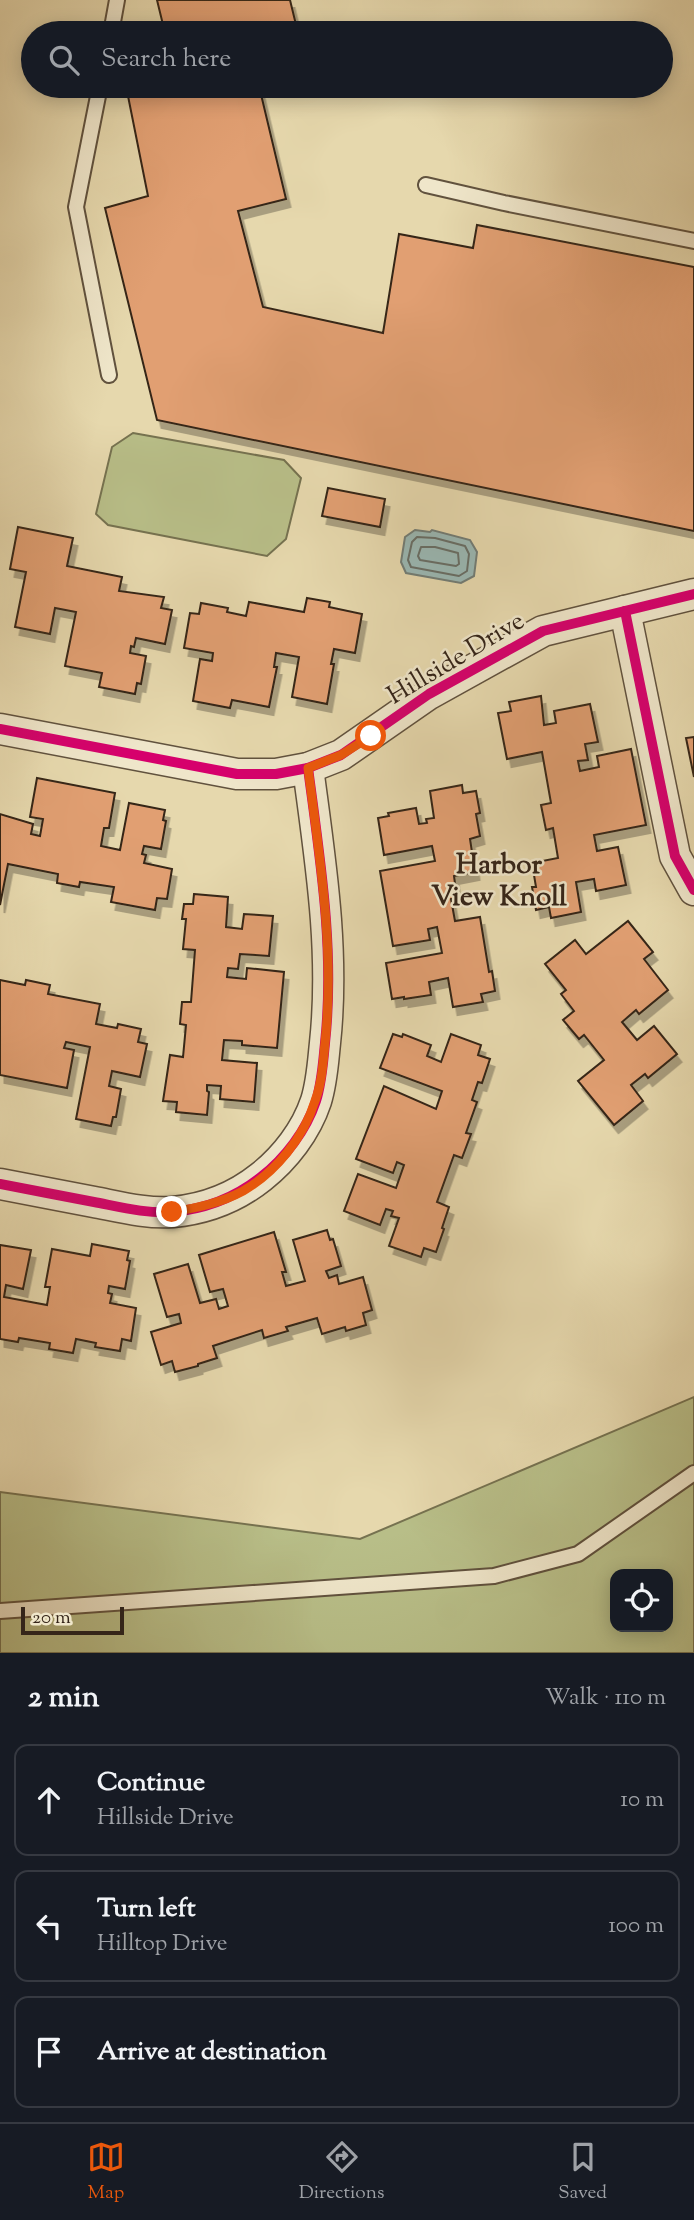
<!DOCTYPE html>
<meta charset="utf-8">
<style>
body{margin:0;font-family:"Sorts Mill Goudy",serif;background:#242831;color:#f1f3f6}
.controls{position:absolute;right:21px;bottom:21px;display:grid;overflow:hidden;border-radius:14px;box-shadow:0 4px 18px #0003}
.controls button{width:63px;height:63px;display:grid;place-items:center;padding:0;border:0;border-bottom:2px solid #363941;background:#171b24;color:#f1f3f6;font:35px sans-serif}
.scale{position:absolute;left:21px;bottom:18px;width:103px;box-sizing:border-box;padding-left:7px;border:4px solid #352519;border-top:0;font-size:19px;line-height:24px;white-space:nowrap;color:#352519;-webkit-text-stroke:5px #efe6ca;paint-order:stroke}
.stop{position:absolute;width:21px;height:21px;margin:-16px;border:5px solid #ea580c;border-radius:50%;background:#fff}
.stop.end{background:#ea580c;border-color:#fff;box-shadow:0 2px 7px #0008}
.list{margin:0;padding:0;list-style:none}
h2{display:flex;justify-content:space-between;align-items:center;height:91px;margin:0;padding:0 28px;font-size:30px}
h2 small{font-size:23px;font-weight:400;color:#9ea1a6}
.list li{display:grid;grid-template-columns:46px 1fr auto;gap:21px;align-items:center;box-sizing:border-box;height:112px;margin:0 14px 14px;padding:0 14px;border:2px solid #363941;border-radius:14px}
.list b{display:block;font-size:26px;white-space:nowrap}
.list p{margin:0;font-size:23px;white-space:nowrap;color:#9ea1a6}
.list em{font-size:23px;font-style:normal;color:#9ea1a6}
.icon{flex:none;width:38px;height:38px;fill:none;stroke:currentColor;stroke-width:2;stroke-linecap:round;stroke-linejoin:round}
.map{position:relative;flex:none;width:694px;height:1653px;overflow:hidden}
.search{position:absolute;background:#171b24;box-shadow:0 4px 18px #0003;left:21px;right:21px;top:21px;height:77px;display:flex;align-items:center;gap:18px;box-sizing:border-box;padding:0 24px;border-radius:38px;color:#9ea1a6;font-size:26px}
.sheet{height:469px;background:#171b24}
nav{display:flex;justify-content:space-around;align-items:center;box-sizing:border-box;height:98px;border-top:2px solid #363941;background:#171b24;font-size:19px;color:#9ea1a6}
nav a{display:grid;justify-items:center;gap:4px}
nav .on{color:#ea580c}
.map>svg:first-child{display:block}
.green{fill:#b8be88;stroke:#767250;stroke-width:2;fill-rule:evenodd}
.water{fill:#9ab8b4;stroke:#727d76;stroke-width:2}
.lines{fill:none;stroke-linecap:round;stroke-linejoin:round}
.shore{stroke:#686e66;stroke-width:2}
.building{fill:#e19f72;stroke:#352519;stroke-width:2;filter:url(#shadow)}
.lane-casing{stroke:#61523e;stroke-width:18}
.street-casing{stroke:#61523e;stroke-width:33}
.lane{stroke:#efe6ca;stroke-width:14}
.street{stroke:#efe6ca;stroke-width:30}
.cycleway-casing{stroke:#efe6ca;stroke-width:15}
.cycleway{stroke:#d6006c;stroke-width:10}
.route{stroke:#ea580c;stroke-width:9}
.labels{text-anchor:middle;stroke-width:5;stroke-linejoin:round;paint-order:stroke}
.street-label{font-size:26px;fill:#352519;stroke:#efe6ca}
.neighbourhood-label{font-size:28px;font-weight:bold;fill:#352519;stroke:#efe6ca}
</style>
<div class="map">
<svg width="694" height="1653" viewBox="0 0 694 1653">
<defs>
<filter id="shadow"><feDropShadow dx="4.5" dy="8" stdDeviation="0" flood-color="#0004"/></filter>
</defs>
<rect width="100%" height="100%" fill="#e6d8ad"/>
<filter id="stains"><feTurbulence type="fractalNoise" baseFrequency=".00286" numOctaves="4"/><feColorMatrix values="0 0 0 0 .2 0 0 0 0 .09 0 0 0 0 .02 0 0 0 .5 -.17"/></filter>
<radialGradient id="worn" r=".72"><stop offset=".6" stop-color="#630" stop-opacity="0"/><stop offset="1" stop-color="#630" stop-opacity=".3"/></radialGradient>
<g class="green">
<path d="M133,433L284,460L301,478L286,539L267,556L108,525L96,514L112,447Z"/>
<path d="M694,1397V1653H0V1492L360,1539ZM615,1574H668V1627H615Z"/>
</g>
<path class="water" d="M415,530L430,532L432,530L470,540L477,552L474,576L461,583L406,573L401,562L405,537Z"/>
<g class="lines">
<g class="shore">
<path d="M417,537L435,538L465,546L469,554L467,571L459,576L411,567L408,560L412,542Z"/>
<path d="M421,547H435L458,553L459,564L456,566L420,560L418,556Z"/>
</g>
</g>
<g class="building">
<path d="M157,0H290L298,33H165Z"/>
<path d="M126,86H259L286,199L238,211L263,307L383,333L399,234L473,248L477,225L694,267V531L157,420L105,208L148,196Z"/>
<path d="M328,488L385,499L380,527L322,516Z"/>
<path d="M18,527L73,538L67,566L122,577L119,591L164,597L161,608L172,610L165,644L136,638L134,647L131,646L130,653L146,656L141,684L137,683L135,694L99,687L102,673L65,666L76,612L55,608L50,634L15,627L26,572L10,569Z"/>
<path d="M307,598L330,602L329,607L362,614L355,653L334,649L331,664H334L327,704L292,697L299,657L276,653L274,667H277L269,707L232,700L230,708L193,701L200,659L212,661L213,653L184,648L190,613L199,614L201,603L228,608L227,612L246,616L249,602L304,612Z"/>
<path d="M541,696L544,725L556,723L554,711L590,704L598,742L585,744L588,760L578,761L580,771L599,767L597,756L631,749L646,825L594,835L597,851L618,847L626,885L596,891L594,879L576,882L581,912L551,918L549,907L536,910L532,887H536L532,863L558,858L553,828L546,830L541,805L551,803L542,752L507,759L498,713L511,711L509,702Z"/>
<path d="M694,737V777L686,738Z"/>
<path d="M37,778L115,793L109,828H104L101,846L120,850L129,803L165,810L163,820L166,821L161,849L144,846L142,854L146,855L144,863L172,869L167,899L157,898L155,910L111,902L114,887L80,882L79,887L57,883L58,874L8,864L0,905V814L33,824L31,834L40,836L43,819L30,817Z"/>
<path d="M462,785L463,793L476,791L480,813L476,814L480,836L470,839L475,872L454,876L457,898L451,899L455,921L480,917L489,972L492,971L495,991L481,994L483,1002L453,1007L448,978L429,982L431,995L404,999V997L392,999L386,963L442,953L437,927L428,929L430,940L393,946L380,871L435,861L432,846L384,855L378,818L389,816L388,813L416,808L419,824L427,823L426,819L434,818L430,791Z"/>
<path d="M194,894L228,897L226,927L242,929L244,914L273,916L269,956L240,954L238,969L228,968L227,977L246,979L247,968L284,972L277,1048L242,1045V1041L224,1040L222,1060L257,1063L254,1102L220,1099L221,1086L207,1085V1091L209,1092L207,1115L176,1112L177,1102L163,1101L170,1055L183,1057L186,1025L180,1024L182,1002H191L195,950L183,949L186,919H182L184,904H193Z"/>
<path d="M628,921L653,952L644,959L668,990L639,1014L636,1010L622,1022L637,1040L654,1026L677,1054L648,1078L645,1074L631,1085L643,1101L614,1125L578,1081L604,1060L584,1035L579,1039L563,1020L574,1011L561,994L566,990L545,964L575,940L586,954Z"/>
<path d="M0,980L25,985L26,980L50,985L48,994L100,1004L96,1024L117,1028L118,1024L141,1029L138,1042L147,1044L140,1077L112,1071L109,1086L121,1089L116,1117H113L111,1126L76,1119L90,1047L66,1042L64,1048L74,1050L67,1088L0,1075Z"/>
<path d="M393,1034L402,1037L403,1034L431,1045L427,1056L441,1062L451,1034L481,1045L478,1055L490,1059L482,1083L478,1082L472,1100L477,1102L466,1133L471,1134L462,1158L454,1155L437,1202L449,1207L442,1228L444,1229L436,1252L424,1248L421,1257L389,1246L399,1218L391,1216L393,1211L386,1209L380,1225L344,1211L358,1174L396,1188L404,1165L397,1162L393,1173L356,1159L384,1086L436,1109L442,1091L380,1068Z"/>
<path d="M327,1230L330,1240L333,1239L341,1266L326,1271L329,1278L337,1275L339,1284L363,1277L372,1310L363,1313L366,1325L346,1331L345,1327L322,1334L317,1318L286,1327L288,1331L264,1338L262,1330L213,1346L217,1358L198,1364V1366L175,1372L172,1361L161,1365L151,1332L181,1323L179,1314L167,1317L154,1274L188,1264L200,1303L216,1299L219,1309L228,1306L223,1289L210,1292L199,1255L274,1232L286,1272H282L286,1286L305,1281L293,1240Z"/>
<path d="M92,1244L129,1251L127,1260L130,1261L125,1289L109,1286L108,1293L112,1294L110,1303L136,1308L131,1341L122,1339L120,1351L95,1347L96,1343L76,1339L73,1353L49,1349L50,1343L19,1338L18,1342L0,1339V1245L31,1250L23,1289L6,1285L4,1297L47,1305L50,1287H45L52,1249L90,1256Z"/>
</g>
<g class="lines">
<defs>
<g id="lane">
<path d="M111,33L117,0"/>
<path d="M100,86L76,207L109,375"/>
<path d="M426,185L504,203L694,241"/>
<path d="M0,1611L494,1576L578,1554L694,1473"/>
</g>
<g id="street">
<path d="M625,611L675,856L694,890"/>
<path d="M0,729L237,774H276L308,768L341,755L429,694L543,631L694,594"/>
<path d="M0,1184C31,1190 63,1196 94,1202C120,1207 147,1214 173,1212C205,1209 236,1197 261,1177C285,1158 306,1131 316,1101C322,1082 323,1062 325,1043C335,950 320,859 308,768"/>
</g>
</defs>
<use href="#lane" class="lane-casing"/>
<use href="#street" class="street-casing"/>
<use href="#lane" class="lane"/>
<use href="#street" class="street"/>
<defs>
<g id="cycleway">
<path d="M625,611L675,856L694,890"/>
<path d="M0,729L237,774H276L308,768L341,755L429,694L543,631L694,594"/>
<path d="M0,1184C31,1190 63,1196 94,1202C120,1207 147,1214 173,1212C205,1209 236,1197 261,1177C285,1158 306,1131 316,1101C322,1082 323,1062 325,1043C335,950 320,859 308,768"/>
</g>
</defs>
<use href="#cycleway" class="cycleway-casing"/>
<use href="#cycleway" class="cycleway"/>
</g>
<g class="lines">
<path class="route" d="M172,1212C196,1208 221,1203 243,1191C276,1172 304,1137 315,1101C322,1083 323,1063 325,1043C335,951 320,860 308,768L341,755L371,736"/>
</g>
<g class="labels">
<g class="street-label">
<text transform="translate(455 657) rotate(-31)" y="9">Hillside Drive</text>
</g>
<g class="neighbourhood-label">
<text x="499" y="873">Harbor<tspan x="499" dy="32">View Knoll</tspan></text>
</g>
</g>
<rect width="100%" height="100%" filter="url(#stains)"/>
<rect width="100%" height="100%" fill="url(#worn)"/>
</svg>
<div class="controls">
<button><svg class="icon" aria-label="locate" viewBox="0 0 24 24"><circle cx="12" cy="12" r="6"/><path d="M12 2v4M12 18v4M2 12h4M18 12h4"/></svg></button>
</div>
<div class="scale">20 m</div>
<div class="stop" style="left:371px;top:736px"></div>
<div class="stop end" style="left:172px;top:1212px"></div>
<div class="search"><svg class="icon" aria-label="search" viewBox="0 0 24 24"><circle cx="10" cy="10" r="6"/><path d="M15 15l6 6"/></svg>Search here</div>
</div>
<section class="sheet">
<h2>2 min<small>Walk · 110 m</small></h2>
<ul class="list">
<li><svg class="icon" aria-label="ahead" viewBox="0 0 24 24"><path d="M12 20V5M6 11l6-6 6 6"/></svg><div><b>Continue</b><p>Hillside Drive</p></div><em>10 m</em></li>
<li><svg class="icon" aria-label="left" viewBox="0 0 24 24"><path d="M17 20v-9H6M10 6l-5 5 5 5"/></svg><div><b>Turn left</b><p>Hilltop Drive</p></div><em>100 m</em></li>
<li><svg class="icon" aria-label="arrive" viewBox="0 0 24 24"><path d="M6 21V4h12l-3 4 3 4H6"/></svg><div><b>Arrive at destination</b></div></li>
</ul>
</section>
<nav>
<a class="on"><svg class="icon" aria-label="map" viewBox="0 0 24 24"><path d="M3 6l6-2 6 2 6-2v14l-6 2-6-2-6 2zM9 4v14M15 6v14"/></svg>Map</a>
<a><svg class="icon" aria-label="directions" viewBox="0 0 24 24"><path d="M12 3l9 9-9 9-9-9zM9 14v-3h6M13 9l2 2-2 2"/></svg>Directions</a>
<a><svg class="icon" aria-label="saved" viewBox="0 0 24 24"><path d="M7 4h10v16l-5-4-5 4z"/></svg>Saved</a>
</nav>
